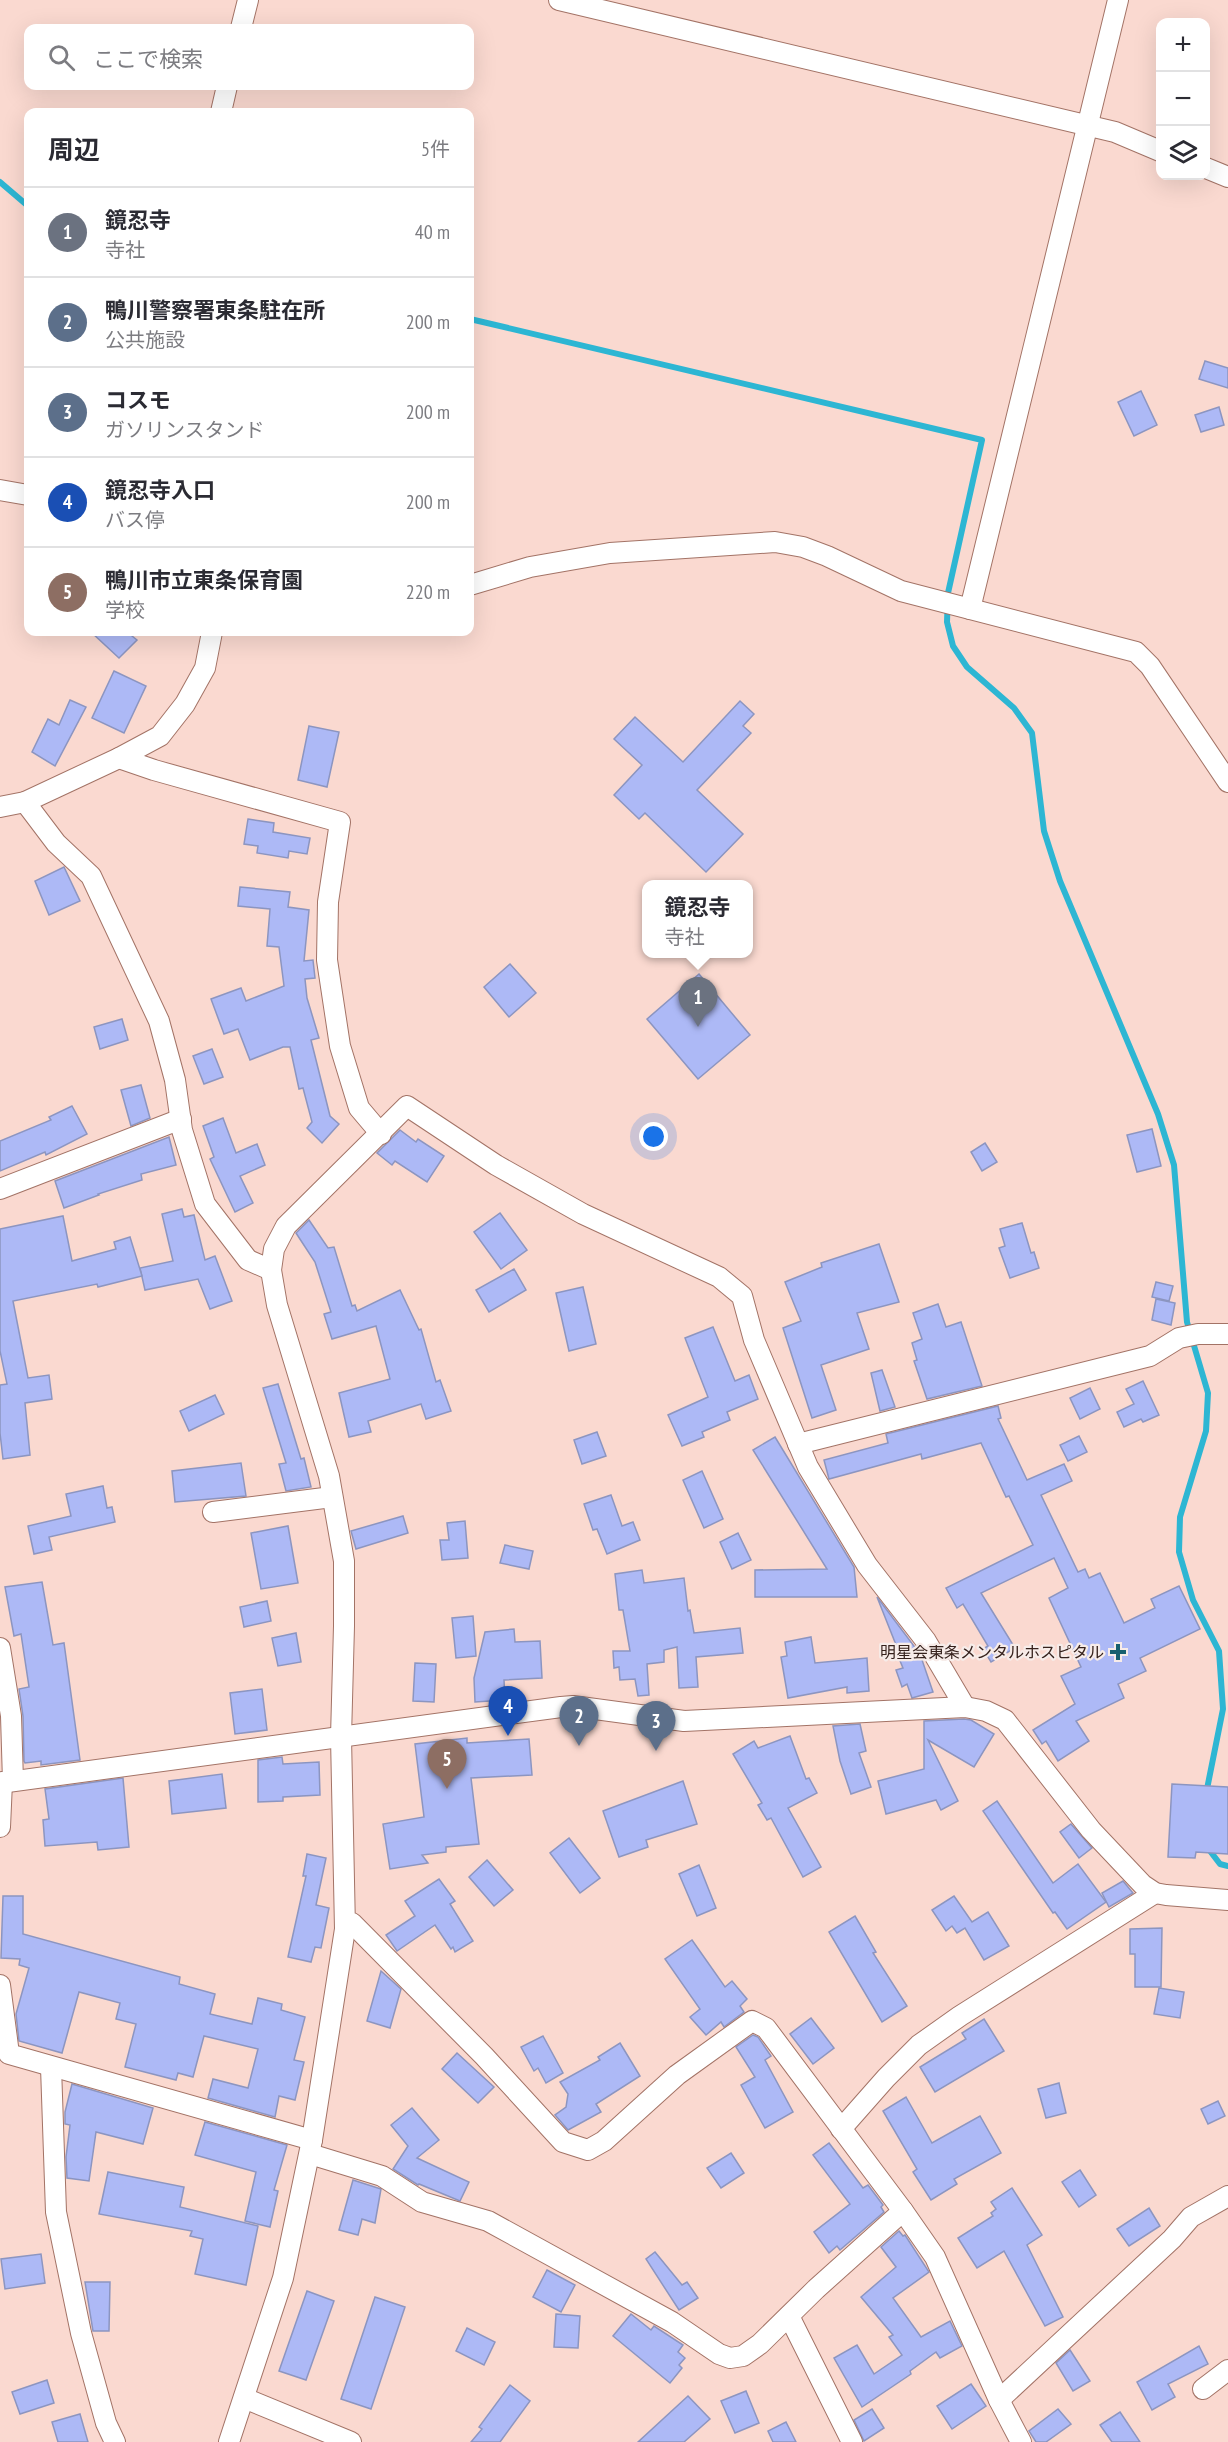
<!DOCTYPE html>
<html lang="ja">
<meta charset="utf-8">
<style>
body{margin:0;font-family:"PT Sans Narrow","Noto Sans JP",sans-serif;background:#f2f2f3;color:#2b2b33}
.controls{position:absolute;right:18px;top:18px;display:grid;overflow:hidden;border-radius:12px;box-shadow:0 6px 24px #0002}
.controls button{width:54px;height:54px;display:grid;place-items:center;padding:0;border:0;border-bottom:2px solid #e1e1e2;background:#fff;color:#2b2b33;font:30px sans-serif}
.you{position:absolute;left:654px;top:1137px;width:21px;height:21px;margin:-15px;border:4px solid #fff;border-radius:50%;background:#1a73e8;box-shadow:0 0 0 9px #1a73e833}
.badge{display:grid;place-items:center;width:39px;height:39px;border-radius:50%;background:#17606f;color:#fff;font-size:20px;font-weight:700}
.pin{position:absolute;translate:-50% -50px;filter:drop-shadow(0 2px 3px #0008)}
.pin::after{content:'';position:absolute;top:32px;width:21px;height:18px;background:inherit;clip-path:polygon(0 0,100% 0,50% 100%)}
.popup{position:absolute;left:642px;top:880px;width:111px;height:78px;box-sizing:border-box;display:grid;place-content:center;border-radius:12px;background:#fff;filter:drop-shadow(0 2px 4px #0005);font-size:20px;white-space:nowrap;color:#7c7c81}
.popup b{font-size:22px;color:#2b2b33}
.popup::after{content:'';position:absolute;left:50%;top:100%;margin-left:-12px;border:12px solid transparent;border-top-color:#fff}
.list{margin:0;padding:0;list-style:none}
h2{display:flex;justify-content:space-between;align-items:center;height:78px;margin:0;padding:0 24px;font-size:26px}
h2 small{font-size:20px;font-weight:400;color:#7c7c81}
.list li{display:grid;grid-template-columns:39px 1fr auto;gap:18px;align-items:center;box-sizing:border-box;height:90px;padding:0 24px;border-top:2px solid #e1e1e2}
.list b{display:block;font-size:22px;white-space:nowrap}
.list p{margin:0;font-size:20px;white-space:nowrap;color:#7c7c81}
.list em{font-size:20px;font-style:normal;color:#7c7c81}
.icon{flex:none;width:33px;height:33px;fill:none;stroke:currentColor;stroke-width:2;stroke-linecap:round;stroke-linejoin:round}
.map{position:relative;flex:none;width:1228px;height:2442px;overflow:hidden}
.search{position:absolute;background:#fff;box-shadow:0 6px 24px #0002;left:24px;top:24px;width:450px;height:66px;display:flex;align-items:center;gap:15px;box-sizing:border-box;padding:0 21px;border-radius:12px;color:#7c7c81;font-size:22px}
.panel{position:absolute;background:#fff;box-shadow:0 6px 24px #0002;left:24px;top:108px;width:450px;height:528px;border-radius:12px}
.map>svg:first-child{display:block}
.lines{fill:none;stroke-linecap:round;stroke-linejoin:round}
.stream{stroke:#2db6d3;stroke-width:6}
.building{fill:#adb9f6;stroke:#8c95c0;stroke-width:1.5}
.street-casing{stroke:#a37366;stroke-width:22}
.street{stroke:#fff;stroke-width:20}
.poi-dot{fill:#17606f;stroke:#f7ece9;stroke-width:2}
.labels{text-anchor:middle;stroke-width:4.5;stroke-linejoin:round;paint-order:stroke}
.poi-label{font-size:16px;fill:#35211c;stroke:#f7ece9;text-anchor:end}
</style>
<div class="map">
<svg width="1228" height="2442" viewBox="0 0 1228 2442">
<rect width="100%" height="100%" fill="#fad9d0"/>
<g class="lines">
<g class="stream">
<path d="M0,182L28,206"/>
<path d="M470,319L982,440L948,593L947,622L953,646L967,667L1014,708L1032,733L1044,831L1060,881L1158,1114L1174,1165L1187,1322L1208,1393L1206,1431L1180,1517L1179,1552L1193,1600L1219,1651L1223,1709L1206,1794"/>
<path d="M1207,1847L1220,1864L1228,1866"/>
</g>
</g>
<g class="building">
<path d="M1205,361L1228,368V388L1199,379Z"/>
<path d="M1141,391L1157,425L1134,436L1118,402Z"/>
<path d="M1219,407L1224,425L1201,432L1195,415Z"/>
<path d="M91,632H127L137,640L119,658Z"/>
<path d="M114,671L146,686L124,733L92,718Z"/>
<path d="M70,700L86,707L55,766L32,752L48,719L59,725Z"/>
<path d="M740,701L754,714L743,726L751,733L697,790L743,834L706,872L645,813L639,819L614,795L642,765L614,739L635,717L683,762Z"/>
<path d="M309,726L339,732L327,787L298,780Z"/>
<path d="M248,819L274,823L273,832L310,838L307,854L289,851L288,858L257,853L258,846L244,844Z"/>
<path d="M64,867L80,901L49,915L35,881Z"/>
<path d="M240,887L290,892L288,907L309,910L304,961L313,960L315,978L305,979L307,998L319,1038L311,1040L330,1116L339,1124L322,1143L307,1128L312,1122L303,1088L299,1089L290,1047H283L250,1060L238,1029L224,1034L211,999L241,988L246,1001L284,986L279,947L267,946L270,909L238,906Z"/>
<path d="M510,964L536,993L509,1017L484,987Z"/>
<path d="M699,974L750,1035L698,1079L647,1019Z"/>
<path d="M122,1019L128,1040L100,1049L94,1027Z"/>
<path d="M212,1049L223,1077L204,1084L193,1056Z"/>
<path d="M141,1085L150,1118L131,1126L121,1090Z"/>
<path d="M72,1106L87,1134L46,1155L45,1152L0,1171V1141L51,1120L49,1117Z"/>
<path d="M223,1118L236,1153L257,1144L265,1165L240,1176L253,1203L235,1212L210,1159L214,1157L203,1126Z"/>
<path d="M1152,1129L1161,1166L1137,1172L1127,1135Z"/>
<path d="M400,1130L416,1142L418,1139L444,1156L427,1182L395,1161L392,1165L377,1153Z"/>
<path d="M169,1137L176,1165L141,1174L142,1180L98,1194L99,1195L64,1208L55,1181Z"/>
<path d="M985,1143L997,1162L982,1171L971,1152Z"/>
<path d="M182,1209L184,1217L194,1215L205,1260L215,1256L232,1301L210,1309L198,1279L145,1290L140,1268L173,1261L162,1214Z"/>
<path d="M500,1213L527,1250L501,1269L474,1232Z"/>
<path d="M63,1216L72,1261L116,1249L114,1242L130,1237L142,1276L98,1287L97,1284L13,1301L28,1378L49,1375L52,1399L25,1403L30,1455L3,1459L0,1433V1385L7,1384L0,1351V1229Z"/>
<path d="M309,1220L328,1248L334,1247L352,1306L355,1305L357,1311L400,1290L419,1330L421,1329L436,1382L440,1380L451,1411L426,1419L421,1404L368,1421L371,1432L349,1437L339,1393L390,1379L376,1326L332,1339L324,1314L331,1312L315,1262L296,1233Z"/>
<path d="M1022,1223L1031,1253L1034,1252L1039,1268L1010,1278L999,1248L1005,1246L1000,1229Z"/>
<path d="M879,1244L899,1302L857,1313L869,1349L821,1365L836,1410L812,1418L783,1328L801,1321L785,1282L822,1267L821,1263Z"/>
<path d="M514,1269L526,1290L489,1312L476,1290Z"/>
<path d="M1156,1282L1173,1286L1169,1301L1152,1297Z"/>
<path d="M583,1287L596,1344L569,1351L556,1293Z"/>
<path d="M1156,1299L1175,1303L1171,1325L1152,1320Z"/>
<path d="M938,1304L946,1327L961,1322L982,1386L927,1399L914,1361L917,1360L912,1343L922,1339L913,1313Z"/>
<path d="M713,1327L735,1381L749,1375L758,1399L727,1412L730,1420L702,1432L704,1437L682,1446L668,1415L708,1397L685,1338Z"/>
<path d="M882,1370L895,1407L880,1411L871,1373Z"/>
<path d="M1143,1381L1159,1415L1143,1422L1141,1419L1124,1427L1117,1412L1134,1404L1126,1389Z"/>
<path d="M278,1384L301,1459L304,1458L311,1487L286,1491L279,1464L286,1463L263,1388Z"/>
<path d="M1090,1388L1100,1409L1080,1419L1070,1398Z"/>
<path d="M215,1395L224,1414L189,1431L180,1411Z"/>
<path d="M998,1406L1001,1418L998,1419L1027,1480L1064,1464L1072,1481L1041,1495L1078,1572L1085,1569L1089,1578L1100,1573L1124,1623L1155,1608L1151,1599L1179,1586L1200,1629L1140,1658L1146,1671L1118,1684L1124,1698L1076,1721L1089,1741L1058,1761L1046,1741L1042,1744L1033,1730L1075,1704L1061,1676L1081,1667L1049,1598L1068,1588L1054,1558L981,1593L1015,1648L991,1662L983,1649L988,1646L963,1604L957,1608L946,1588L1033,1545L1009,1496L1006,1497L981,1443L922,1459L921,1454L829,1479L824,1460L888,1443L886,1434Z"/>
<path d="M597,1432L606,1456L582,1464L574,1440Z"/>
<path d="M1079,1436L1087,1452L1068,1461L1060,1445Z"/>
<path d="M775,1437L854,1567L857,1597H755V1570L827,1569L753,1450Z"/>
<path d="M241,1463L246,1496L175,1502L172,1471Z"/>
<path d="M702,1471L723,1519L704,1528L683,1480Z"/>
<path d="M103,1486L107,1508L112,1507L115,1522L49,1537L52,1550L34,1554L28,1526L71,1516L66,1494Z"/>
<path d="M611,1495L622,1526L633,1522L640,1540L607,1554L597,1529L593,1530L584,1504Z"/>
<path d="M403,1516L408,1533L356,1549L351,1531Z"/>
<path d="M465,1521L468,1558L442,1560L440,1540H449L447,1523Z"/>
<path d="M288,1526L298,1583L261,1589L251,1533Z"/>
<path d="M738,1533L751,1560L732,1569L720,1542Z"/>
<path d="M505,1545L533,1551L529,1569L500,1563Z"/>
<path d="M642,1570L644,1583L684,1578L688,1611L690,1610L694,1633L740,1628L743,1653L696,1657L698,1687L679,1688L677,1647L664,1650V1662L647,1664L649,1695L638,1696L635,1679L620,1680L619,1667L614,1668L613,1651H630L623,1610H619L615,1574Z"/>
<path d="M42,1582L53,1645L64,1643L80,1760L41,1765V1761L25,1763L24,1761L23,1716L19,1689L29,1687L21,1634L14,1636L5,1587Z"/>
<path d="M877,1597L920,1654L933,1692L912,1698L907,1684L902,1687L896,1670L903,1668L898,1656L900,1655Z"/>
<path d="M267,1601L271,1621L244,1627L240,1607Z"/>
<path d="M473,1616L476,1656L456,1658L452,1618Z"/>
<path d="M514,1629L515,1642L540,1641L542,1678L504,1680L505,1700L475,1702L474,1678L485,1632Z"/>
<path d="M296,1633L301,1662L278,1666L272,1638Z"/>
<path d="M811,1637L815,1663L867,1658L869,1691L847,1693V1687L788,1698L781,1657L787,1656L785,1642Z"/>
<path d="M415,1663L436,1664L434,1702L413,1701Z"/>
<path d="M262,1689L267,1730L235,1734L230,1693Z"/>
<path d="M964,1719L971,1720L994,1734L974,1767L928,1740L958,1801L941,1810L936,1800L886,1814L878,1781L924,1769V1721Z"/>
<path d="M860,1724L866,1751L859,1753L871,1787L851,1794L840,1761L833,1726Z"/>
<path d="M790,1736L806,1779L809,1778L817,1793L788,1808L821,1867L803,1877L771,1818L767,1820L758,1805L762,1803L733,1754L754,1741L758,1748Z"/>
<path d="M467,1738V1743L529,1739L532,1775L471,1778L479,1844L446,1847V1852L422,1855L428,1863L390,1869L383,1824L424,1817L415,1744Z"/>
<path d="M282,1757L283,1764L319,1762L320,1795L283,1797V1801L258,1802V1760Z"/>
<path d="M222,1774L226,1808L172,1814L169,1781Z"/>
<path d="M123,1778L129,1847L98,1850L97,1842L45,1846L43,1820L49,1819L45,1789Z"/>
<path d="M683,1781L697,1824L646,1840L648,1847L619,1857L603,1811Z"/>
<path d="M1172,1784L1228,1787V1854L1196,1852L1195,1858L1168,1857Z"/>
<path d="M997,1801L1053,1883L1078,1864L1106,1902L1067,1929L1055,1912L1053,1913L983,1811Z"/>
<path d="M1071,1824L1092,1848L1079,1858L1060,1832Z"/>
<path d="M569,1838L600,1878L580,1893L550,1853Z"/>
<path d="M307,1854L326,1858L316,1905L329,1908L321,1948L315,1947L311,1962L288,1957L306,1876H303Z"/>
<path d="M487,1860L513,1890L494,1906L469,1877Z"/>
<path d="M699,1865L716,1908L697,1916L679,1874Z"/>
<path d="M439,1879L455,1901L450,1904L473,1941L455,1952L453,1947L451,1949L435,1925L397,1951L386,1935L415,1916L405,1901Z"/>
<path d="M1123,1881L1133,1893L1109,1907L1102,1893Z"/>
<path d="M3,1896H23V1934L180,1977L179,1984L215,1994L210,2014L252,2024L258,1998L282,2004L281,2010L305,2017L294,2060L304,2062L295,2100L279,2096L275,2117L208,2098L213,2079L248,2088L258,2049L204,2036L193,2077L178,2073L176,2080L125,2067L136,2024L116,2019L120,2003L79,1992L62,2053L19,2041L16,2014L29,1968L19,1965L20,1959L1,1958Z"/>
<path d="M954,1896L972,1922L988,1912L1009,1946L984,1960L965,1928L957,1933L952,1926L946,1931L932,1910Z"/>
<path d="M855,1916L876,1952L873,1953L907,2006L882,2022L829,1932Z"/>
<path d="M1162,1928L1161,1987H1135V1954H1130V1929Z"/>
<path d="M692,1940L725,1987L732,1981L747,1999L740,2006L744,2012L724,2027L721,2022L706,2035L690,2017L700,2009L665,1959Z"/>
<path d="M381,1971L401,1989L390,2028L367,2021Z"/>
<path d="M1159,1988L1184,1992L1180,2018L1154,2014Z"/>
<path d="M811,2018L834,2048L813,2064L790,2034Z"/>
<path d="M984,2019L1004,2051L935,2092L920,2067L966,2039L962,2033Z"/>
<path d="M753,2035L758,2037L771,2056L765,2060L793,2112L765,2128L741,2085L755,2077L736,2047Z"/>
<path d="M543,2036L563,2073L546,2083L538,2068L534,2071L521,2047Z"/>
<path d="M620,2043L640,2076L596,2104L601,2112L568,2130L555,2115L566,2107L568,2094L560,2082L600,2060L598,2057Z"/>
<path d="M457,2053L494,2087L478,2103L442,2069Z"/>
<path d="M1059,2083L1066,2113L1046,2118L1038,2089Z"/>
<path d="M72,2084L153,2108L143,2144L96,2132L89,2181L67,2178L66,2157L70,2125L65,2124V2112Z"/>
<path d="M906,2097L932,2143L980,2116L1001,2153L954,2179L957,2184L931,2200L913,2172L917,2169L883,2111Z"/>
<path d="M1218,2101L1225,2116L1208,2124L1201,2109Z"/>
<path d="M412,2108L439,2140L417,2158L469,2182L460,2201L419,2184L418,2185L393,2169L408,2146L391,2125Z"/>
<path d="M205,2122L287,2145L274,2190L278,2191L270,2227L245,2221L256,2172L195,2155Z"/>
<path d="M829,2143L863,2188L868,2185L883,2205L881,2207L884,2212L840,2250L837,2246L829,2253L814,2232L850,2204L813,2155Z"/>
<path d="M731,2153L744,2173L721,2188L707,2168Z"/>
<path d="M1080,2170L1096,2195L1079,2207L1062,2182Z"/>
<path d="M108,2172L184,2187L180,2207L258,2226L246,2285L195,2274L203,2239L190,2236L192,2231L99,2214Z"/>
<path d="M353,2180L381,2189L375,2223L362,2219L358,2235L339,2230Z"/>
<path d="M1012,2188L1042,2235L1027,2245L1063,2317L1045,2326L1004,2251L977,2268L958,2238L993,2216L991,2213L996,2209L991,2202Z"/>
<path d="M1149,2208L1160,2226L1129,2246L1117,2229Z"/>
<path d="M899,2231L903,2236L905,2235L929,2272L893,2298L921,2337L950,2321L962,2346L940,2358L936,2352L910,2371L911,2374L862,2407L834,2358L857,2345L874,2374L902,2355L889,2337L893,2335L861,2297L896,2267L881,2247Z"/>
<path d="M655,2252L682,2285L687,2282L698,2298L679,2310L646,2259Z"/>
<path d="M41,2254L45,2283L5,2289L1,2259Z"/>
<path d="M547,2270L575,2285L561,2312L533,2297Z"/>
<path d="M85,2282H110L109,2331H93Z"/>
<path d="M307,2291L334,2301L306,2380L279,2371Z"/>
<path d="M375,2297L405,2307L371,2409L341,2399Z"/>
<path d="M556,2314L580,2316L578,2348L554,2347Z"/>
<path d="M631,2314L651,2330L654,2326L683,2345L678,2352L685,2358L679,2365L682,2368L670,2383L613,2336Z"/>
<path d="M467,2328L495,2342L484,2365L456,2351Z"/>
<path d="M1199,2346L1208,2364L1168,2384L1175,2397L1152,2410L1137,2382Z"/>
<path d="M1070,2350L1090,2381L1073,2391L1056,2363Z"/>
<path d="M47,2380L54,2403L20,2414L12,2392Z"/>
<path d="M971,2384L986,2406L952,2429L937,2406Z"/>
<path d="M510,2385L530,2401L500,2442H471L482,2429L479,2427Z"/>
<path d="M746,2391L759,2423L735,2433L721,2401Z"/>
<path d="M688,2396L710,2419L684,2442H638Z"/>
<path d="M872,2409L884,2428L864,2441L854,2420Z"/>
<path d="M1058,2409L1071,2424L1046,2442H1036L1029,2431Z"/>
<path d="M1120,2412L1140,2442H1112L1100,2425Z"/>
<path d="M80,2414L88,2442H58L52,2422Z"/>
<path d="M786,2422L796,2442H773L768,2431Z"/>
</g>
<g class="lines">
<defs>
<g id="street">
<path d="M559,0L1115,132L1160,151"/>
<path d="M241,28L248,0"/>
<path d="M221,112L227,86"/>
<path d="M1206,168L1228,177"/>
<path d="M0,490L28,495"/>
<path d="M470,585L530,567L610,553L775,542L803,547L827,556L901,591L1136,652L1150,666L1228,782"/>
<path d="M970,609L1118,0"/>
<path d="M119,758L154,770L340,822L328,902L327,960L340,1046L359,1108L381,1134"/>
<path d="M25,802L56,843L91,876L159,1021L175,1080L182,1130L205,1204L248,1260L271,1270"/>
<path d="M0,807L25,802L119,758L160,736L185,704L205,668L212,632"/>
<path d="M0,1189L181,1119"/>
<path d="M798,1444L1150,1356L1179,1338L1198,1334H1228"/>
<path d="M213,1512L332,1497"/>
<path d="M0,1648L11,1716L13,1781"/>
<path d="M0,1783L561,1707L573,1706L684,1721L965,1707L986,1711L1005,1720L1091,1830L1143,1885L1155,1893L1166,1895L1228,1900"/>
<path d="M0,1827L2,1782"/>
<path d="M345,1929L352,1923L484,2056L563,2142L588,2150L604,2141L677,2075L752,2021L766,2028L903,2211L935,2257L999,2400L1021,2442"/>
<path d="M0,1985L9,2054L312,2140"/>
<path d="M51,2067L56,2212L81,2333L106,2423L115,2442"/>
<path d="M841,2129L886,2078L919,2045L960,2016L1155,1893"/>
<path d="M310,2154L382,2176L422,2202L488,2221L672,2322L719,2354L730,2358L743,2356L760,2344L816,2289L903,2211"/>
<path d="M789,2316L852,2442"/>
<path d="M1203,2389L1228,2370"/>
<path d="M244,2398L351,2442"/>
<path d="M999,2400L1172,2239L1191,2217L1228,2196"/>
<path d="M229,2442L283,2278L312,2140L345,1929L341,1737L344,1626V1561L329,1476L277,1305L271,1270L274,1249L286,1226L407,1106L496,1165L583,1214L719,1277L742,1296L754,1340L808,1467L867,1565L926,1641L965,1707"/>
</g>
</defs>
<use href="#street" class="street-casing"/>
<use href="#street" class="street"/>
</g>
<path class="poi-dot" d="M1115 1643h6v6h6v6h-6v6h-6v-6h-6v-6h6z"/>
<g class="labels">
<g class="poi-label">
<text x="1104" y="1658">明星会東条メンタルホスピタル</text>
</g>
</g>
</svg>
<div class="controls">
<button>+</button>
<button>−</button>
<button><svg class="icon" aria-label="layers" viewBox="0 0 24 24"><path d="M12 4l9 5-9 5-9-5zM3 14l9 5 9-5"/></svg></button>
</div>
<div class="you"></div>
<div class="pin badge" style="left:698px;top:1027px;background:#6b7280">1</div>
<div class="popup"><b>鏡忍寺</b>寺社</div>
<div class="pin badge" style="left:579px;top:1746px;background:#5c6f8a">2</div>
<div class="pin badge" style="left:656px;top:1751px;background:#5c6f8a">3</div>
<div class="pin badge" style="left:508px;top:1736px;background:#1a4fb4">4</div>
<div class="pin badge" style="left:447px;top:1789px;background:#8d6e63">5</div>
<div class="search"><svg class="icon" aria-label="search" viewBox="0 0 24 24"><circle cx="10" cy="10" r="6"/><path d="M15 15l6 6"/></svg>ここで検索</div>
<section class="panel">
<h2>周辺<small>5件</small></h2>
<ul class="list">
<li><span class="badge" style="background:#6b7280">1</span><div><b>鏡忍寺</b><p>寺社</p></div><em>40 m</em></li>
<li><span class="badge" style="background:#5c6f8a">2</span><div><b>鴨川警察署東条駐在所</b><p>公共施設</p></div><em>200 m</em></li>
<li><span class="badge" style="background:#5c6f8a">3</span><div><b>コスモ</b><p>ガソリンスタンド</p></div><em>200 m</em></li>
<li><span class="badge" style="background:#1a4fb4">4</span><div><b>鏡忍寺入口</b><p>バス停</p></div><em>200 m</em></li>
<li><span class="badge" style="background:#8d6e63">5</span><div><b>鴨川市立東条保育園</b><p>学校</p></div><em>220 m</em></li>
</ul>
</section>
</div>
